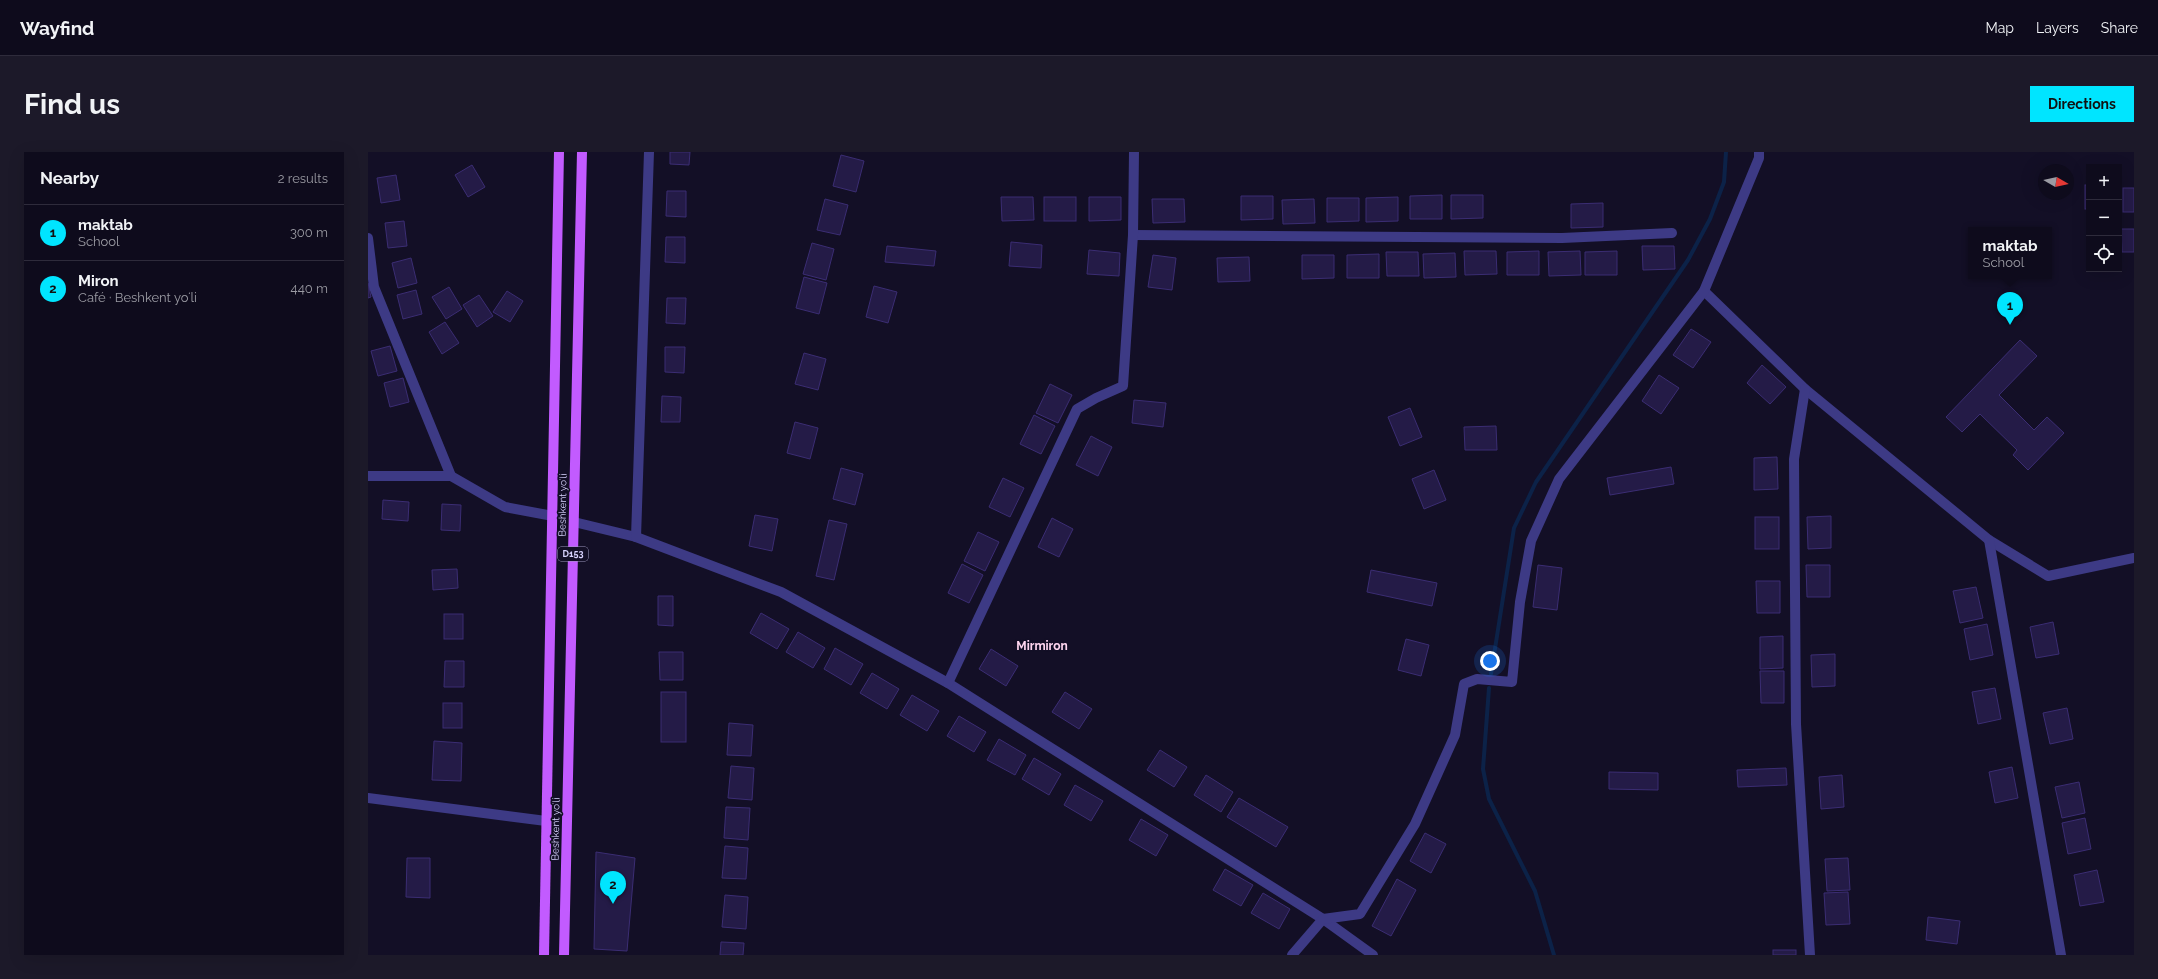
<!DOCTYPE html>
<meta charset="utf-8">
<style>
body{margin:0;font-family:Raleway,sans-serif;background:#1c1929;color:#f1f3f6}
.controls{position:absolute;right:12px;top:12px;display:grid;overflow:hidden;border-radius:0px;box-shadow:0 4px 16px #0002}
.controls button{width:36px;height:36px;display:grid;place-items:center;padding:0;border:0;border-bottom:1px solid #2e2b3b;background:#0e0b1c;color:#f1f3f6;font:20px sans-serif}
.compass{position:absolute;left:1670px;top:12px;width:36px;height:36px;border-radius:50%;background:#0e0b1c;box-shadow:0 4px 16px #0002;rotate:99deg}
.you{position:absolute;left:1122px;top:509px;width:14px;height:14px;margin:-10px;border:3px solid #fff;border-radius:50%;background:#1a73e8;box-shadow:0 0 0 6px #1a73e833}
.badge{display:grid;place-items:center;width:26px;height:26px;border-radius:50%;background:#00e5ff;color:#111;font-size:13px;font-weight:700}
.pin{position:absolute;translate:-50% -33px;filter:drop-shadow(0 1px 2px #0008)}
.pin::after{content:'';position:absolute;top:21px;width:14px;height:12px;background:inherit;clip-path:polygon(0 0,100% 0,50% 100%)}
.popup{position:absolute;left:1600px;top:75px;width:84px;height:52px;box-sizing:border-box;display:grid;place-content:center;border-radius:0px;background:#0e0b1c;filter:drop-shadow(0 1px 3px #0005);font-size:13px;white-space:nowrap;color:#9b9ba3}
.popup b{font-size:15px;color:#f1f3f6}
.popup::after{content:'';position:absolute;left:50%;top:100%;margin-left:-8px;border:8px solid transparent;border-top-color:#0e0b1c}
.list{margin:0;padding:0;list-style:none}
h2{display:flex;justify-content:space-between;align-items:center;height:52px;margin:0;padding:0 16px;font-size:17px}
h2 small{font-size:13px;font-weight:400;color:#9b9ba3}
.list li{display:grid;grid-template-columns:26px 1fr auto;gap:12px;align-items:center;box-sizing:border-box;height:56px;padding:0 16px;border-top:1px solid #2e2b3b}
.list b{display:block;font-size:15px;white-space:nowrap}
.list p{margin:0;font-size:13px;white-space:nowrap;color:#9b9ba3}
.list em{font-size:13px;font-style:normal;color:#9b9ba3}
.icon{flex:none;width:22px;height:22px;fill:none;stroke:currentColor;stroke-width:2;stroke-linecap:round;stroke-linejoin:round}
.map{position:relative;flex:none;width:1766px;height:803px;overflow:hidden;border-radius:0px}
header{display:flex;align-items:center;gap:24px;box-sizing:border-box;height:56px;padding:0 20px;background:#0e0b1c;border-bottom:1px solid #2e2b3b}
header strong{font-size:19px}
nav{display:flex;gap:22px;margin-inline-start:auto;font-size:14px}
.intro{display:flex;align-items:center;justify-content:space-between;box-sizing:border-box;height:96px;padding:0 24px}
h1{margin:0;font-size:28px}
.button{padding:10px 18px;border-radius:0px;background:#00e5ff;color:#111;font-size:14px;font-weight:700}
main{display:flex;gap:24px;padding:0 24px}
aside{flex:1;background:#0e0b1c;border-radius:0px;box-shadow:0 4px 16px #0002}
.map>svg:first-child{display:block}
.lines{fill:none;stroke-linecap:round;stroke-linejoin:round}
.stream{stroke:#0c2248;stroke-width:4}
.building{fill:#241b47;stroke:#3b2d73}
.minor{stroke:#3d3a85;stroke-width:10}
.primary{stroke:#c25bff;stroke-width:10}
.labels{text-anchor:middle;stroke-width:3.5;stroke-linejoin:round;paint-order:stroke}
.shield{fill:#130f26;stroke:#9e99be;stroke-width:1}
.shield-label{font-size:9px;font-weight:bold;fill:#d9d4ff}
.street-label{font-size:10px;fill:#d9d4ff;stroke:#130f26}
.quarter-label{font-size:12px;font-weight:bold;fill:#ffd6f0;stroke:#130f26}
</style>
<header>
<strong>Wayfind</strong>
<nav><a>Map</a><a>Layers</a><a>Share</a></nav>
</header>
<div class="intro"><h1>Find us</h1><a class="button">Directions</a></div>
<main>
<aside>
<h2>Nearby<small>2 results</small></h2>
<ul class="list">
<li><span class="badge">1</span><div><b>maktab</b><p>School</p></div><em>300 m</em></li>
<li><span class="badge">2</span><div><b>Miron</b><p>Café · Beshkent yoʻli</p></div><em>440 m</em></li>
</ul>
</aside>
<div class="map">
<svg width="1766" height="803" viewBox="0 0 1766 803">
<rect width="100%" height="100%" fill="#130f26"/>
<g class="lines">
<g class="stream">
<path d="M1123,522L1146,376L1168,330L1320,108L1342,67L1356,30L1358,0"/>
<path d="M1121,536L1115,617L1121,647L1167,739L1186,803"/>
</g>
</g>
<g class="building">
<path d="M302,0H322L321,13L302,12Z"/>
<path d="M473,3L496,9L488,40L465,34Z"/>
<path d="M104,13L117,35L100,45L87,23Z"/>
<path d="M28,23L32,48L13,51L9,26Z"/>
<rect x="1717" y="33" width="4" height="24"/>
<rect x="1755" y="36" width="11" height="24"/>
<path d="M299,39H318V65L298,64Z"/>
<path d="M1074,43V67H1042V44Z"/>
<path d="M1083,43H1115V66L1083,67Z"/>
<path d="M873,44H905V67L873,68Z"/>
<path d="M633,45H665L666,68L634,69Z"/>
<rect x="676" y="45" width="32" height="24"/>
<path d="M721,45H753V68L721,69Z"/>
<path d="M1030,45V69L998,70V46Z"/>
<path d="M959,46H991V69L959,70Z"/>
<path d="M457,47L480,53L472,83L449,78Z"/>
<path d="M784,47H816L817,70L785,71Z"/>
<path d="M946,47L947,71L915,72L914,48Z"/>
<path d="M1235,51V75L1203,76V52Z"/>
<path d="M36,69L39,94L20,96L17,71Z"/>
<path d="M1753,77H1766V100H1754Z"/>
<path d="M298,85H317V111L297,110Z"/>
<path d="M643,90L674,93L673,116L641,114Z"/>
<path d="M444,91L466,97L458,128L435,122Z"/>
<path d="M519,94L568,99L566,114L517,110Z"/>
<path d="M1274,94H1306L1307,117L1275,118Z"/>
<path d="M721,98L752,101L751,124L719,122Z"/>
<path d="M1096,99H1128L1129,122L1097,123Z"/>
<path d="M1171,99V123H1139V100Z"/>
<path d="M1212,99L1213,123L1181,124L1180,100Z"/>
<path d="M1249,99V123H1217V100Z"/>
<path d="M1018,100H1050L1051,124H1019Z"/>
<path d="M1087,101L1088,125L1056,126L1055,102Z"/>
<path d="M1011,102V126H979V103Z"/>
<path d="M785,103L808,106L804,138L780,135Z"/>
<path d="M934,103H966V126L934,127Z"/>
<path d="M881,105L882,129L850,130L849,106Z"/>
<path d="M43,106L49,131L30,136L24,111Z"/>
<path d="M436,125L459,131L451,162L428,156Z"/>
<path d="M0,131L3,145L0,146Z"/>
<path d="M506,134L529,140L520,171L498,165Z"/>
<path d="M81,135L94,157L78,167L64,145Z"/>
<path d="M48,138L54,162L35,167L29,143Z"/>
<path d="M139,139L155,149L142,170L125,160Z"/>
<path d="M111,143L125,164L109,175L95,153Z"/>
<path d="M299,146H318L317,172L298,171Z"/>
<path d="M77,170L91,191L74,202L61,180Z"/>
<path d="M1323,177L1343,190L1325,216L1305,203Z"/>
<path d="M1652,188L1669,204L1631,243L1666,278L1679,265L1696,281L1660,318L1645,303L1649,298L1612,262L1594,280L1578,265Z"/>
<path d="M22,194L29,219L10,224L3,199Z"/>
<path d="M297,195H317L316,221L297,220Z"/>
<path d="M436,201L458,207L450,238L427,232Z"/>
<path d="M1394,213L1418,235L1402,252L1379,231Z"/>
<path d="M1291,223L1311,236L1293,262L1274,249Z"/>
<path d="M35,226L41,250L22,255L16,231Z"/>
<path d="M682,232L704,243L690,271L668,261Z"/>
<path d="M294,244L313,245L312,270H293Z"/>
<path d="M766,248L798,251L795,275L764,271Z"/>
<path d="M1042,256L1054,285L1032,294L1020,265Z"/>
<path d="M666,263L687,274L673,302L652,292Z"/>
<path d="M427,270L450,276L442,307L419,301Z"/>
<path d="M1128,274L1129,298H1097L1096,275Z"/>
<path d="M723,284L744,295L730,324L708,313Z"/>
<path d="M1409,305L1410,337L1386,338V306Z"/>
<path d="M1303,315L1306,332L1242,343L1239,326Z"/>
<path d="M473,316L495,322L487,353L465,347Z"/>
<path d="M1066,318L1078,348L1056,357L1044,327Z"/>
<path d="M635,326L656,336L642,365L621,355Z"/>
<path d="M15,348L41,350L40,369L14,367Z"/>
<path d="M74,352L93,353L92,379L73,378Z"/>
<path d="M387,363L410,367L404,399L381,394Z"/>
<path d="M1463,364V396L1440,397L1439,365Z"/>
<rect x="1387" y="365" width="24" height="32"/>
<path d="M684,366L705,377L691,405L670,395Z"/>
<path d="M461,368L479,372L466,428L448,424Z"/>
<path d="M610,380L631,390L617,419L596,409Z"/>
<path d="M594,412L615,423L601,451L580,441Z"/>
<path d="M1170,413L1194,416L1189,458L1165,455Z"/>
<path d="M1438,413H1462V445H1439Z"/>
<path d="M89,417L90,436L65,438L64,418Z"/>
<path d="M1003,418L1069,431L1064,454L999,440Z"/>
<path d="M1388,429H1412V461H1389Z"/>
<path d="M1608,435L1615,466L1592,471L1585,439Z"/>
<path d="M290,444H305V474L290,473Z"/>
<path d="M393,461L421,477L409,497L382,481Z"/>
<rect x="76" y="462" width="19" height="25"/>
<path d="M1685,470L1691,502L1668,506L1662,475Z"/>
<path d="M1619,472L1625,503L1602,508L1596,477Z"/>
<path d="M430,480L457,496L445,516L418,500Z"/>
<path d="M1415,484V516L1392,517V485Z"/>
<path d="M1038,487L1061,493L1053,524L1030,518Z"/>
<path d="M467,496L495,512L483,533L456,517Z"/>
<path d="M623,497L650,514L638,534L611,517Z"/>
<path d="M291,500H315V528H292Z"/>
<path d="M1467,502V534L1444,535L1443,503Z"/>
<path d="M77,509H96V535H76Z"/>
<path d="M1392,519H1416V551H1393Z"/>
<path d="M504,521L531,537L519,557L492,541Z"/>
<path d="M1627,536L1633,567L1610,572L1604,540Z"/>
<rect x="293" y="540" width="25" height="50"/>
<path d="M697,540L724,557L711,577L684,560Z"/>
<path d="M544,543L571,559L559,579L532,563Z"/>
<rect x="75" y="551" width="19" height="25"/>
<path d="M1699,556L1705,587L1682,592L1675,561Z"/>
<path d="M591,564L618,580L606,600L579,584Z"/>
<path d="M361,571L385,573L383,604L359,603Z"/>
<path d="M631,587L658,603L647,623L619,608Z"/>
<path d="M66,589L94,591L93,629L64,628Z"/>
<path d="M792,598L819,615L806,635L779,618Z"/>
<path d="M666,606L693,622L681,643L654,627Z"/>
<path d="M363,614L386,616L384,648L360,646Z"/>
<path d="M1644,615L1650,646L1627,651L1621,620Z"/>
<path d="M1418,616L1419,633L1370,635L1369,618Z"/>
<path d="M1241,620L1290,621V638L1241,637Z"/>
<path d="M838,623L865,640L853,660L826,643Z"/>
<path d="M1474,623L1476,655L1453,657L1451,625Z"/>
<path d="M1711,630L1717,661L1694,666L1687,635Z"/>
<path d="M707,633L735,649L723,669L696,653Z"/>
<path d="M871,646L920,675L908,695L859,665Z"/>
<path d="M358,655L382,656L380,688L356,686Z"/>
<path d="M1717,666L1723,697L1700,702L1694,671Z"/>
<path d="M773,667L800,683L788,704L761,688Z"/>
<path d="M1057,681L1078,692L1063,721L1042,709Z"/>
<path d="M357,694L380,696L378,727L354,726Z"/>
<path d="M228,700L267,706L259,799L226,797Z"/>
<path d="M39,706H62V746L38,745Z"/>
<path d="M1480,706L1482,738L1459,739L1457,707Z"/>
<path d="M857,717L885,733L873,754L845,738Z"/>
<path d="M1729,718L1736,750L1712,754L1706,723Z"/>
<path d="M1029,727L1048,738L1023,784L1004,774Z"/>
<path d="M1480,740L1482,772L1458,773L1456,741Z"/>
<path d="M895,741L922,757L911,777L883,761Z"/>
<path d="M357,743L380,745L378,777L354,775Z"/>
<path d="M1560,765L1592,769L1589,792L1558,788Z"/>
<path d="M353,790L376,791L375,803H352Z"/>
<rect x="1405" y="798" width="23" height="5"/>
</g>
<g class="lines">
<g class="minor">
<path d="M765,83L1194,86L1304,81"/>
<path d="M0,86L6,135L83,324"/>
<path d="M1336,139L1437,237L1621,388L1680,424L1766,406"/>
<path d="M1437,237L1426,307L1428,572L1442,803"/>
<path d="M0,324H83L137,355L185,364"/>
<path d="M206,370L268,385L413,440L580,531L955,767L1005,803"/>
<path d="M268,385L281,0"/>
<path d="M1621,388L1693,803"/>
<path d="M580,531L709,257L728,246L755,234L765,83L766,0"/>
<path d="M0,646L178,669"/>
<path d="M924,803L955,767L992,762L1047,672L1087,583L1096,532L1109,527L1144,530L1152,450L1163,389L1191,327L1336,139L1391,6V0"/>
</g>
<g class="primary">
<path d="M176,803L191,0"/>
<path d="M196,803L214,0"/>
</g>
</g>
<g class="labels">
<rect class="shield" x="190" y="395" width="30" height="14" rx="3"/>
<g class="shield-label">
<text x="205" y="405">D153</text>
</g>
<g class="street-label">
<text transform="translate(194 353) rotate(-89)" y="4">Beshkent yoʻli</text>
<text transform="translate(187 677) rotate(-89)" y="4">Beshkent yoʻli</text>
</g>
<g class="quarter-label">
<text x="674" y="498">Mirmiron</text>
</g>
</g>
</svg>
<div class="controls">
<button>+</button>
<button>−</button>
<button><svg class="icon" aria-label="locate" viewBox="0 0 24 24"><circle cx="12" cy="12" r="6"/><path d="M12 2v4M12 18v4M2 12h4M18 12h4"/></svg></button>
</div>
<svg class="compass" viewBox="-18 -18 36 36"><path d="M0-13l5 13h-10z" fill="#e53935"/><path d="M0 13l5-13h-10z" fill="#9b9ba3"/></svg>
<div class="you"></div>
<div class="pin badge" style="left:1642px;top:173px">1</div>
<div class="popup"><b>maktab</b>School</div>
<div class="pin badge" style="left:245px;top:752px">2</div>
</div>
</main>
